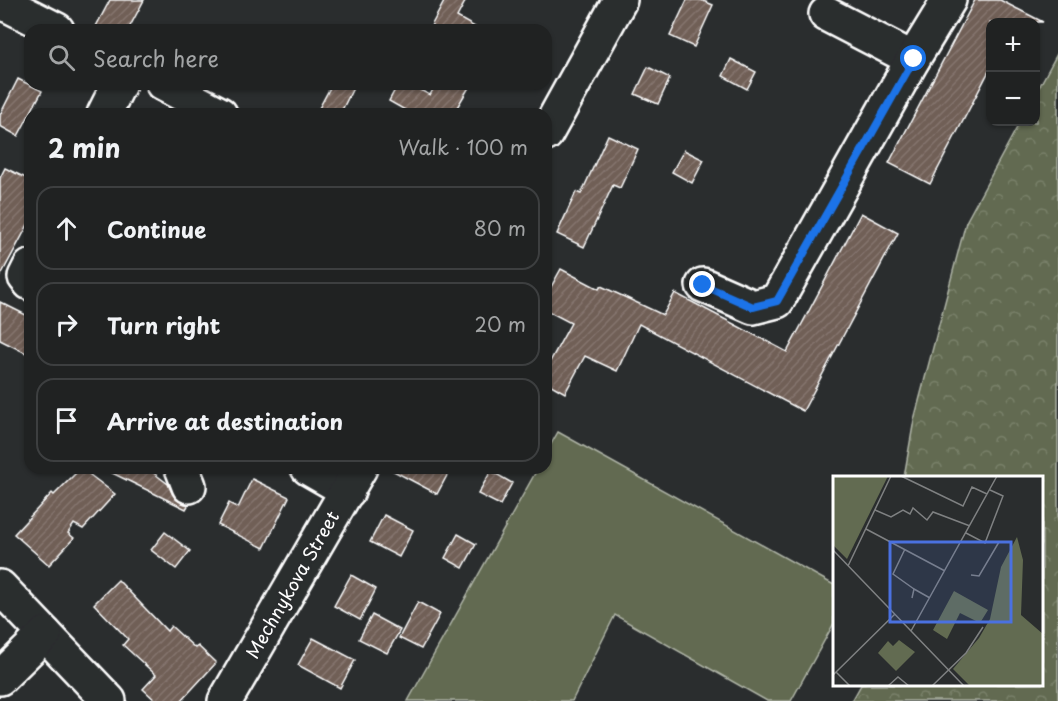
<!DOCTYPE html>
<meta charset="utf-8">
<style>
body{margin:0;font-family:"Playpen Sans",sans-serif;background:#2d2f2f;color:#f1f3f6}
.controls{position:absolute;right:18px;top:18px;display:grid;overflow:hidden;border-radius:12px;box-shadow:0 2px 4px #0004}
.controls button{width:54px;height:54px;display:grid;place-items:center;padding:0;border:0;border-bottom:2px solid #3d3f40;background:#202222;color:#f1f3f6;font:30px sans-serif}
.stop{position:absolute;width:18px;height:18px;margin:-14px;border:4px solid #1a73e8;border-radius:50%;background:#fff}
.stop.end{background:#1a73e8;border-color:#fff;box-shadow:0 2px 6px #0008}
.list{margin:0;padding:0;list-style:none}
h2{display:flex;justify-content:space-between;align-items:center;height:78px;margin:0;padding:0 24px;font-size:26px}
h2 small{font-size:20px;font-weight:400;color:#a2a4a5}
.list li{display:grid;grid-template-columns:39px 1fr auto;gap:18px;align-items:center;box-sizing:border-box;height:84px;margin:0 12px 12px;padding:0 12px;border:2px solid #3d3f40;border-radius:18px}
.list b{display:block;font-size:22px;white-space:nowrap}
.list em{font-size:20px;font-style:normal;color:#a2a4a5}
.icon{flex:none;width:33px;height:33px;fill:none;stroke:currentColor;stroke-width:2;stroke-linecap:round;stroke-linejoin:round}
.map{position:relative;flex:none;width:1058px;height:701px;overflow:hidden}
.search{position:absolute;background:#202222;box-shadow:0 2px 4px #0004;left:24px;top:24px;width:528px;height:66px;display:flex;align-items:center;gap:15px;box-sizing:border-box;padding:0 21px;border-radius:18px;color:#a2a4a5;font-size:22px}
.panel{position:absolute;background:#202222;box-shadow:0 2px 4px #0004;left:24px;top:108px;width:528px;height:366px;border-radius:18px}
.map>svg:first-child{display:block}
.green{fill:#626b51;stroke:#b0b5a8;stroke-width:1.5}
.forest{fill:url(#forest-crowns);stroke:#b0b5a8;stroke-width:1.5}
.building{fill:url(#building-hatch);stroke:#fff;stroke-width:1.5}
.lines{fill:none;stroke-linecap:round;stroke-linejoin:round}
.minor-casing{stroke:#fff;stroke-width:38}
.minor{stroke:#2a2d2e;stroke-width:33}
.route{stroke:#1a73e8;stroke-width:8}
.labels{text-anchor:middle;stroke-width:5;stroke-linejoin:round;paint-order:stroke}
.street-label{font-size:18px;fill:#fff;stroke:#2a2d2e}
.inset-road{fill:none;stroke:#7f8182;stroke-width:1.5}
.view{fill:#4a71e0;fill-opacity:0.15;stroke:#4a71e0;stroke-width:3}
.inset-edge{fill:none;stroke:#fff;stroke-width:3}
</style>
<div class="map">
<svg width="1058" height="701" viewBox="0 0 1058 701">
<defs>
<pattern id="forest-crowns" width="20" height="18" patternUnits="userSpaceOnUse" patternTransform="scale(1.5)"><rect width="20" height="18" fill="#626b51"/><path d="M2 6a3 3 0 1 1 6 0M12 15a3 3 0 1 1 6 0" fill="none" stroke="#7a816b"/></pattern>
<pattern id="building-hatch" width="6" height="6" patternUnits="userSpaceOnUse" patternTransform="scale(1.5)"><rect width="6" height="6" fill="#6f5e56"/><path d="M-1 1l2-2M0 6l6-6M5 7l2-2" fill="none" stroke="#85766f"/></pattern>
</defs>
<rect width="100%" height="100%" fill="#2a2d2e"/>
<filter id="ink" filterUnits="userSpaceOnUse"><feTurbulence type="fractalNoise" baseFrequency=".0167" numOctaves="2"/><feDisplacementMap in="SourceGraphic" scale="12" xChannelSelector="R" yChannelSelector="G"/><feConvolveMatrix kernelMatrix="1 2 1 2 8 2 1 2 1" color-interpolation-filters="sRGB"/></filter>
<g filter="url(#ink)">
<path class="green" d="M558,432L834,585V623L791,701H767L615,615L572,701H408L538,468H546V453Z"/>
<path class="forest" d="M1058,52V701H852L861,685L1042,684V478L904,477L914,420L966,222L1020,122H1036V93Z"/>
<g class="building">
<path d="M110,0H144L128,30H94Z"/>
<path d="M445,0H466L457,17L480,30H429Z"/>
<path d="M687,0H701L713,5L694,47L670,36Z"/>
<path d="M975,0H1000L1043,22H990V69L930,184L889,163Z"/>
<path d="M731,59L756,72L747,89L723,76Z"/>
<path d="M648,67L670,78L658,104L635,94Z"/>
<path d="M18,79L42,91L18,136L0,126V115Z"/>
<path d="M332,84H355L340,114H316Z"/>
<path d="M398,84H408L430,95L436,84H471L456,109L465,114H412L389,101Z"/>
<path d="M608,135L638,149L620,188L613,185L584,247L557,234L576,192L581,194Z"/>
<path d="M684,150L704,160L692,183L672,172Z"/>
<path d="M5,168L30,180V221L0,277V178Z"/>
<path d="M861,213L898,233L803,411L639,324L617,371L585,356L565,393L546,382V369L571,323L546,310V296L561,269L599,289L601,286L663,315L675,293L787,352Z"/>
<path d="M0,302L30,317V355L0,340Z"/>
<path d="M81,468L115,494L83,529L74,524L68,533L74,538L49,565L14,534L52,493L54,495Z"/>
<path d="M102,468H147L168,484L172,493L177,500L186,504H189L186,509Z"/>
<path d="M388,468H451L437,494Z"/>
<path d="M491,471L512,483L500,505L478,494Z"/>
<path d="M252,479L289,497L264,548L218,525L229,503L238,508Z"/>
<path d="M384,515L413,530L399,557L370,542Z"/>
<path d="M165,532L190,551L176,569L151,550Z"/>
<path d="M458,534L476,544L463,568L445,558Z"/>
<path d="M351,575L376,589L360,620L334,606Z"/>
<path d="M118,580L167,631L171,626L195,648L198,646L216,663L181,701H156L143,689L156,675L123,645L128,639L94,604Z"/>
<path d="M418,602L440,614L421,649L399,638Z"/>
<path d="M372,615L400,630L387,653L359,639Z"/>
<path d="M313,638L355,660L340,688L298,665Z"/>
</g>
<g class="lines">
<defs>
<g id="minor">
<path d="M0,1L57,30"/>
<path d="M826,14L913,59"/>
<path d="M163,84L220,114"/>
<path d="M104,114L119,84"/>
<path d="M546,134L620,0"/>
<path d="M30,267L25,277L30,283"/>
<path d="M703,285L753,307L777,301L913,59L949,0"/>
<path d="M182,468L189,486"/>
<path d="M308,468L348,491"/>
<path d="M0,587L109,701"/>
<path d="M0,678L45,634"/>
<path d="M225,701L360,468"/>
</g>
</defs>
<use href="#minor" class="minor-casing"/>
<use href="#minor" class="minor"/>
</g>
</g>
<g class="lines" filter="url(#ink)">
<path class="route" d="M703,285L753,307L777,301L914,59"/>
</g>
<g class="labels">
<g class="street-label">
<text transform="translate(293 585) rotate(-60)" y="6">Mechnykova Street</text>
</g>
</g>
<g transform="translate(833 476)">
<rect width="210" height="210" fill="#2a2d2e"/>
<path d="M121,115L155,134L147,147L127,137L114,163L100,154ZM66,164L82,176L63,195L45,177L55,165L60,170Z" fill="#626b51"/>
<path d="M184,61L190,84L188,139L210,158V210H137L120,193L146,162L157,143L168,91Z" fill="#626b51"/>
<path d="M0,0H55L14,83L0,69Z" fill="#626b51"/>
<path class="inset-road" d="M68,0L130,30L139,11L154,18M42,34L58,41L70,34L77,38L80,32L94,44L100,36L137,50M33,53L112,95M133,57L152,67L170,20L157,14M72,73L60,98L81,113M0,74L131,210M15,90L58,0M138,99L146,100L166,66M79,122L81,113L97,122M78,155L164,0M3,196L17,210M0,199L62,138M55,210L65,201L76,210M99,210L133,177L150,151"/>
<path class="view" d="M57,66H178V146H57Z"/>
<rect width="210" height="210" class="inset-edge"/>
</g>
</svg>
<div class="controls">
<button>+</button>
<button>−</button>
</div>
<div class="stop" style="left:914px;top:59px"></div>
<div class="stop end" style="left:703px;top:285px"></div>
<div class="search"><svg class="icon" aria-label="search" viewBox="0 0 24 24"><circle cx="10" cy="10" r="6"/><path d="M15 15l6 6"/></svg>Search here</div>
<section class="panel">
<h2>2 min<small>Walk · 100 m</small></h2>
<ul class="list">
<li><svg class="icon" aria-label="ahead" viewBox="0 0 24 24"><path d="M12 20V5M6 11l6-6 6 6"/></svg><div><b>Continue</b></div><em>80 m</em></li>
<li><svg class="icon" aria-label="right" viewBox="0 0 24 24"><path d="M7 20v-9h11M14 6l5 5-5 5"/></svg><div><b>Turn right</b></div><em>20 m</em></li>
<li><svg class="icon" aria-label="arrive" viewBox="0 0 24 24"><path d="M6 21V4h12l-3 4 3 4H6"/></svg><div><b>Arrive at destination</b></div></li>
</ul>
</section>
</div>
